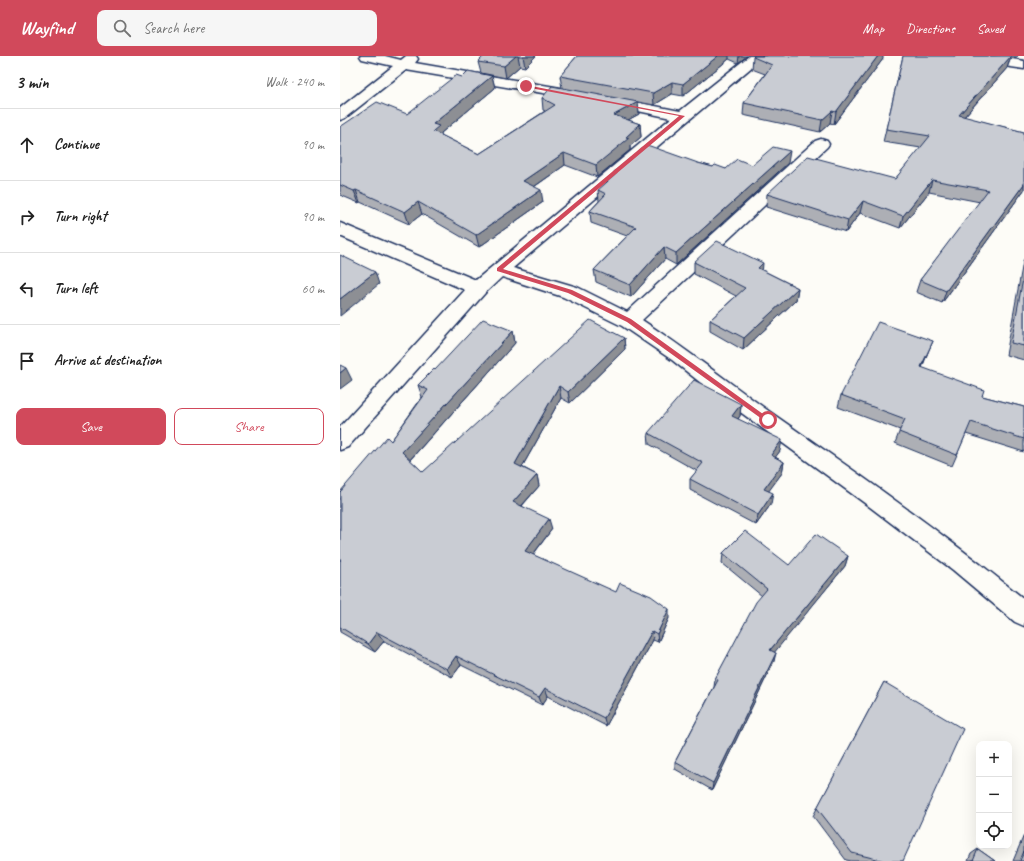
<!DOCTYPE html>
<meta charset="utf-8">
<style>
body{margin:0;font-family:Caveat,sans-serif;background:#f6f6f6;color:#222}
.controls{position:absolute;right:12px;bottom:12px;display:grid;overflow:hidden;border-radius:8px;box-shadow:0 4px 16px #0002}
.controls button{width:36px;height:36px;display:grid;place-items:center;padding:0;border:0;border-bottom:1px solid #e0e0e0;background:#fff;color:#222;font:20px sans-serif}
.stop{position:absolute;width:12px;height:12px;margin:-9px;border:3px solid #d1495b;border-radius:50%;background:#fff}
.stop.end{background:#d1495b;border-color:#fff;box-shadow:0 1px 4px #0008}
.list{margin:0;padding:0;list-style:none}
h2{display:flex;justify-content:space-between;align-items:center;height:52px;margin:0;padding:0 16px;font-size:17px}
h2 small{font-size:13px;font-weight:400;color:#767676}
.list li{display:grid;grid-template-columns:26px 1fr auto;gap:12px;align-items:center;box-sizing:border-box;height:72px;padding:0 16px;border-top:1px solid #e0e0e0}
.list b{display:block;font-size:15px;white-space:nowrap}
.list em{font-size:13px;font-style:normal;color:#767676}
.actions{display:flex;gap:8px;padding:12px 16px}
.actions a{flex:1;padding:9px 0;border:1px solid #d1495b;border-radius:8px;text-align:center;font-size:14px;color:#d1495b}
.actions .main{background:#d1495b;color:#fff}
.icon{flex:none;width:22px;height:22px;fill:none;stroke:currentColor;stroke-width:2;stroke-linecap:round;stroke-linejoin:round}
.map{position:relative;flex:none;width:684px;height:805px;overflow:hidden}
header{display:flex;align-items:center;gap:24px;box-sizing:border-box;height:56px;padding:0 20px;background:#d1495b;color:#fff}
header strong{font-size:19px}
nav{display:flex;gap:22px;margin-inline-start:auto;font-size:14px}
.search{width:280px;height:36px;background:#f6f6f6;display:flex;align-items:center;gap:10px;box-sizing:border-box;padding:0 14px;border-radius:8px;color:#767676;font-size:15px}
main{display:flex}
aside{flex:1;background:#fff}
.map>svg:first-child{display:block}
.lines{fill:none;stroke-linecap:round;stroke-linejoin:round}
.minor-casing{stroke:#1b2f5e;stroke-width:3}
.minor{fill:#fdfcf7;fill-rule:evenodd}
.wall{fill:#adafb5;stroke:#1b2f5e}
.shaded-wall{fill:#8d8f94;stroke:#1b2f5e}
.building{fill:#c9ccd3;stroke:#1b2f5e}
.route{fill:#d1495b}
</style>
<header>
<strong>Wayfind</strong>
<div class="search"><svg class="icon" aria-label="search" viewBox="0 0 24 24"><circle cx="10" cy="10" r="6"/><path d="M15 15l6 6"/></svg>Search here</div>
<nav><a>Map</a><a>Directions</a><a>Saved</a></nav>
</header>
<main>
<aside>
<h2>3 min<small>Walk · 240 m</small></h2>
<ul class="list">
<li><svg class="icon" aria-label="ahead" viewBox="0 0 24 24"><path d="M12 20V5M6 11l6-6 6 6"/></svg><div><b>Continue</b></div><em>90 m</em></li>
<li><svg class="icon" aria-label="right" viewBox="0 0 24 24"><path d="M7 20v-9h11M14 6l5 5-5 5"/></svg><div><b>Turn right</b></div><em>90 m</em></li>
<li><svg class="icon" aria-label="left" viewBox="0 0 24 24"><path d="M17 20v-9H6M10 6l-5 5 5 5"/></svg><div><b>Turn left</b></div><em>60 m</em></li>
<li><svg class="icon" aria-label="arrive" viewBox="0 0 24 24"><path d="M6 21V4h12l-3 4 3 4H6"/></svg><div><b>Arrive at destination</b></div></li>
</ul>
<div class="actions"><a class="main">Save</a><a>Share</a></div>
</aside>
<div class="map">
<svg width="684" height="805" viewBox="0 0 684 805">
<rect width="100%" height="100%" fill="#fdfcf7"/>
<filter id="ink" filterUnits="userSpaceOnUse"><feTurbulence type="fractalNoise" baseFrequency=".025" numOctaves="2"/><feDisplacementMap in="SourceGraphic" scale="8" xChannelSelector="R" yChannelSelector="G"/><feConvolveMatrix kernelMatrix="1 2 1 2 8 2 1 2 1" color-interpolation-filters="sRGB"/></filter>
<g filter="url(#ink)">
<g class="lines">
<defs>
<g id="minor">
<path d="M20,0H45L61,4L66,0H76L78,3L75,7L238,35L243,36L245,39L243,42L238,43L66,14L5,62L0,64V52L53,10L22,3Z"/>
<path d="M409,0H425L173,212L237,231L287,256L475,85L481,83L487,85L489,88L487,91L302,264C346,293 387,325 430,356C516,416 602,476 684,543V570L675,566L613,514L530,451L366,331L332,304L282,270L223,241L162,221L145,237L8,391L0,394V371L125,234L0,180V167L136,224L331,62L265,48L263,45L265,42L270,41L340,55Z"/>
<path d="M615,0H651L684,5V13L622,4L617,3Z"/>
</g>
</defs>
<use href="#minor" class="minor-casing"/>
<use href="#minor" class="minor"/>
</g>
<g class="wall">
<path d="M144,0H196L185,11L180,10L166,22L141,17L138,6Z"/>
<path d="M237,0H407L398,7L389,3L343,40L332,38L314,49L298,46L299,58L288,64L300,68L301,81L290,90V94L257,121L225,109L194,131L203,146L139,191L82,158L69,168L20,146L19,147L0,139V71L67,58L122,21L152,20L155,32L101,77V79L139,98L205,55L203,54L202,42L222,32L220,20Z"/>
<path d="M563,0H678L676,2H671L667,12L624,61L684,76V134L602,247L576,236L580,224L640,146L589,136L560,172L520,157L506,176L426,151L427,138L555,123L581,92L543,86Z"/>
<path d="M413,1L543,3L494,68L490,67L480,76L403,59L404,47L425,18L412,13Z"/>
<path d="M358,107L373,111L386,113L412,109L448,107L336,209L325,203L291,241L256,226L254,214L287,180L251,167L250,155L259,145L258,134L274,119V116Z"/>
<path d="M684,203V304L666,299L683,206Z"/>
<path d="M354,206L422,214L458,232L456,244L403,294L370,275V264L396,240L354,218Z"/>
<path d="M173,275L175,287L70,404L83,416L284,282L285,293L230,347L221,342L182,411L197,419L199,430L182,450L212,473L193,499L329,562L318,586L313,584L266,670L208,640L202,649L121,609L112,621L44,585L35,596L0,576V436L51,385L82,341L78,329L95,314Z"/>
<path d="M588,296L582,312L642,340L684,351V396L626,378L612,410L555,387L560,374L498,351L501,339Z"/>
<path d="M401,348L400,360L398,363L440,395L435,401L444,406L442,417L428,435L431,448L416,469L350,434V423L357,415L309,388L308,377Z"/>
<path d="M383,497L449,509L508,500L505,510L434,596V605L372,734L335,713V706L374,631L375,623L422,540L382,507Z"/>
<path d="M544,626L563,805H512L506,804L473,760Z"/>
<path d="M684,779V805H673Z"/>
<path d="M638,793L655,805H628L631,798Z"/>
</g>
<g class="shaded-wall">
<path d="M176,0H178L180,10L166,22L164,10Z"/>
<path d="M183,0H196L185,11Z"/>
<path d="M378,0H389V3L343,40V28Z"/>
<path d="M399,0H407L398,7Z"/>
<path d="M538,0H543V3L494,68L496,56Z"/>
<path d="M671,0L667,12L615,71L619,59Z"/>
<path d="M152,20L155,32L101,77L102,82L93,75V68Z"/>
<path d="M332,26V38L314,49L313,37Z"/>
<path d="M298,46L299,58L275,71L274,59Z"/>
<path d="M492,55L490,67L480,76L482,64Z"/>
<path d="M300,68L301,81L290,90V94L257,121L256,109L286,81Z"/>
<path d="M450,95L448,107L336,209V197Z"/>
<path d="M224,97L225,109L185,137L183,125Z"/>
<path d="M592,124L589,136L560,172L563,160Z"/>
<path d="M684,128V134L602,247L606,235Z"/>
<path d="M16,134L20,146L19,147L14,135Z"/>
<path d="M201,134L203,146L139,191L136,179Z"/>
<path d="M523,145L520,157L506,176L508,164Z"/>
<path d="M78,146L82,158L69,168L65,156Z"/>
<path d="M324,191L325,203L291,241L290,229Z"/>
<path d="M423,207L422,219L418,212Z"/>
<path d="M35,216L39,228L0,260V243Z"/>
<path d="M458,232L456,244L403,294L404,282Z"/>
<path d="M173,275L175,287L67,407L62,396Z"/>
<path d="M284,282L285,293L230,347L228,336Z"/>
<path d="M593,285L588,296L577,323L581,311Z"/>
<path d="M6,312L12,324L0,333V317Z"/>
<path d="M219,330L221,342L178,418L175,408Z"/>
<path d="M401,348L400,360L391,371L392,360Z"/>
<path d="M442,384L440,395L429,410L431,399Z"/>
<path d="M444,406L442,417L423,443L424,433Z"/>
<path d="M197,419L199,430L176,456L173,446Z"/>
<path d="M433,437L431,448L416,469L418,459Z"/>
<path d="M209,463L212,473L188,505L185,495Z"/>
<path d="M508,500L505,510L429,603L430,594Z"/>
<path d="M329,553V562L318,586L317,578Z"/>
<path d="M312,575L313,584L266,670L264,662Z"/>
<path d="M37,576L44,585L35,596L28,588Z"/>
<path d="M436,597L434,605L372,734L373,727Z"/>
<path d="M116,600L121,609L112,621L107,613Z"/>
<path d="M205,632L208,640L202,649L199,641Z"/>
</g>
<g class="building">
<path d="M144,0H176L164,10L138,6Z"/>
<path d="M237,0H378L343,28L332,26L313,37L220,20Z"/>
<path d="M414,0H538L496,56L492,55L482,64L404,47L432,9L413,1Z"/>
<path d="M563,0H671L619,59L684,76V128L606,235L580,224L648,134L592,124L563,160L523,145L508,164L427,138L468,100L555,123L590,80L546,73Z"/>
<path d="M128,15L152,20L93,68L99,70L93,75L139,98L215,49L202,42L212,30L298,46L274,59L300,68L286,81L289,82L256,109L224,97L183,125L201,134L136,179L78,146L65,156L16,134L14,135L0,129V71L37,46L67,58L116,19L122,21Z"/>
<path d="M307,89L358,107L373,111L375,109L386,113L397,103L412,109L433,91L450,95L336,197L324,191L290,229L254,214L296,171L250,155L266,138L258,134L277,117L274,116Z"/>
<path d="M377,185L423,207L418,212L458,232L404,282L370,264L405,232L354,206Z"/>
<path d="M0,199L35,216L0,243Z"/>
<path d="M684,217V290L671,287Z"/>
<path d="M143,263L173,275L62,396L83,416L250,264L284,282L228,336L219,330L175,408L197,419L173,446L209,463L185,495L276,536L280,527L311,540L329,553L317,578L312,575L264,662L205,632L199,641L116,600L107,613L37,576L28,588L0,571V505L1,504L0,503V436L47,381L51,385L88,334L78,329L94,313L95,314Z"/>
<path d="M538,266L593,285L581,311L644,334L642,340L684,351V383L631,366L617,399L559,376L565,363L501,339Z"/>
<path d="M0,309L6,312L0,317Z"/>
<path d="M354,324L401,348L392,360L442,384L431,399L444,406L424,433L433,437L418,459L350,423L363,407L308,377Z"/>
<path d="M405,475L449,509L476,478L508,500L430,594L436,597L373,727L335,706L378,624L375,623L416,546L427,533L383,497Z"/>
<path d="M544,626L623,673L563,805H545L512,797L477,752Z"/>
<path d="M638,793L655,805H633Z"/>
<path d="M684,795V805H680Z"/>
</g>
</g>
<path class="route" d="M186,29L345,60L163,213L232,234L291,263L430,363V366H426L287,266L228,237L157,215V212L339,60L185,31Z"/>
</svg>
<div class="controls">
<button>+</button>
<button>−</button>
<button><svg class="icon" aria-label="locate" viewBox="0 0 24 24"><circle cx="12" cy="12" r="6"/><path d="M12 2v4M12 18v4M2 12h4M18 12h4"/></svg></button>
</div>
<div class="stop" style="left:428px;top:364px"></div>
<div class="stop end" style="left:186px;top:30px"></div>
</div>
</main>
